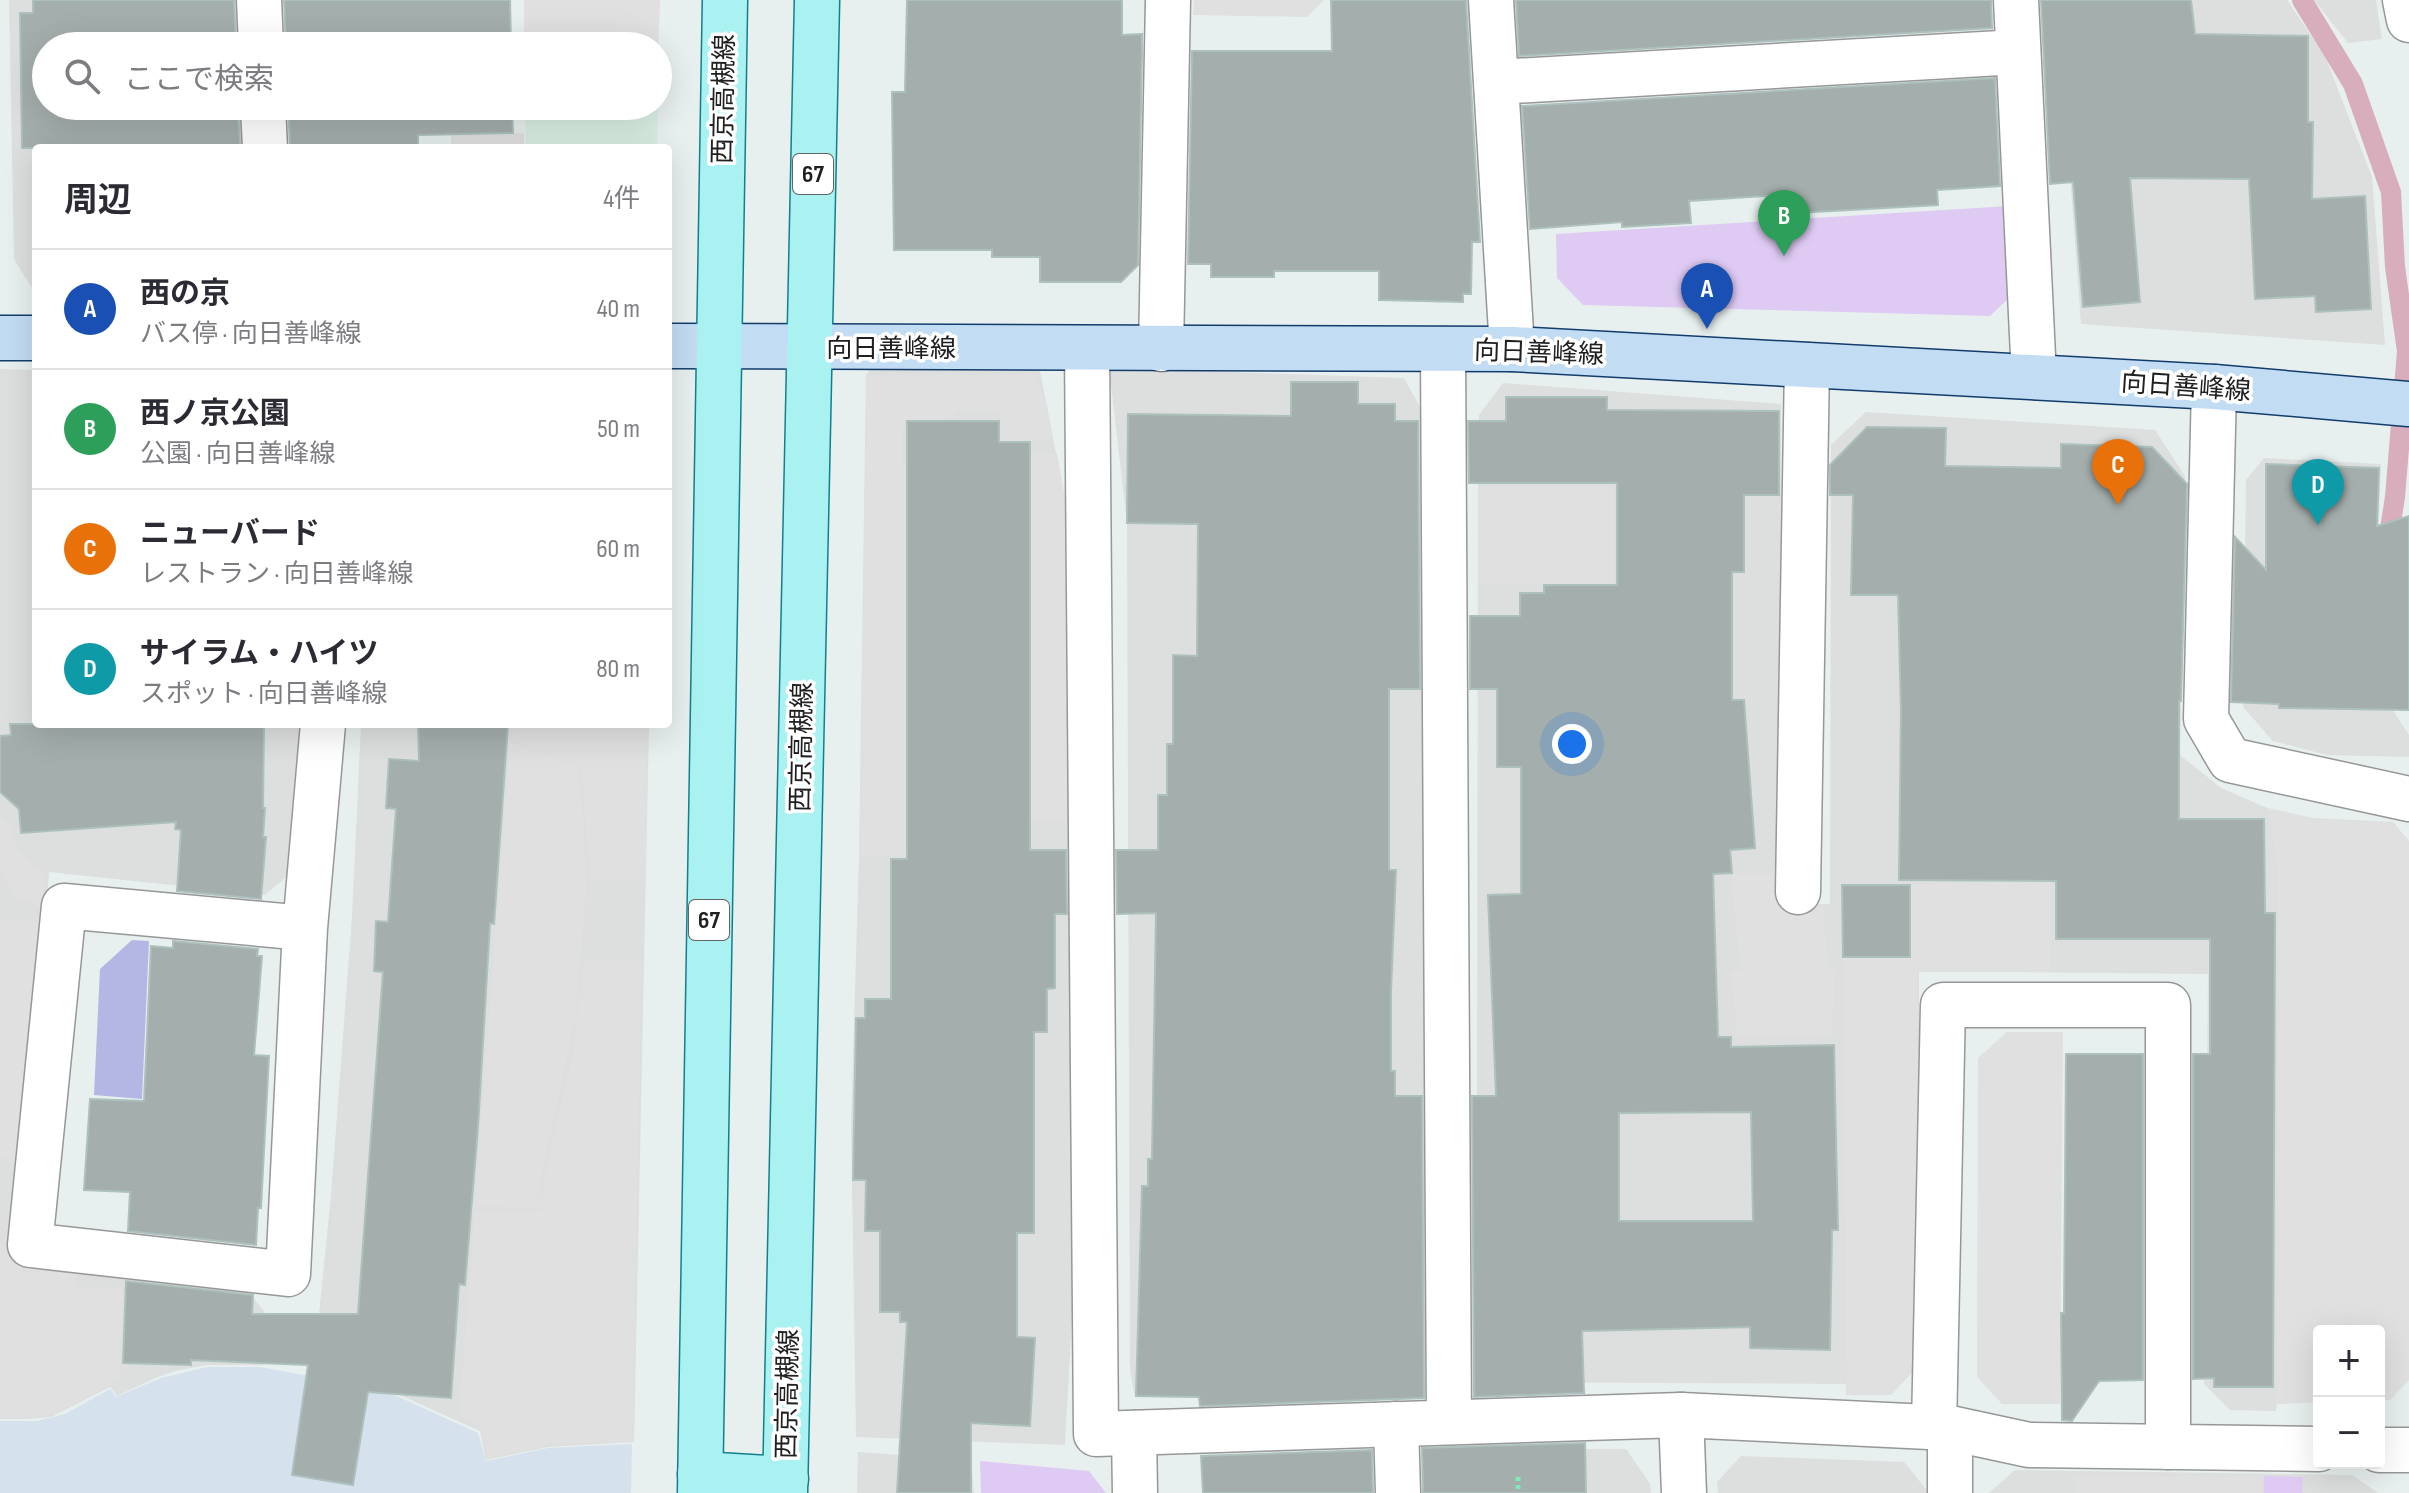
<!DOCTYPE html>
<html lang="ja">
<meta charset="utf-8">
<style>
body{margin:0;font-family:"Sofia Sans Condensed","Noto Sans JP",sans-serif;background:#f7f7f7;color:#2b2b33}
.controls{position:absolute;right:24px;bottom:24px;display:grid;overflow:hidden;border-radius:8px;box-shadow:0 8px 32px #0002}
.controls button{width:72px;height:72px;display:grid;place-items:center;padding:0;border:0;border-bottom:2px solid #e1e1e2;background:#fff;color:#2b2b33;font:40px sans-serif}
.you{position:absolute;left:1572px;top:744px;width:28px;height:28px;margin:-20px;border:6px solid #fff;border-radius:50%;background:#1a73e8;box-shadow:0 0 0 12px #1a73e833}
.badge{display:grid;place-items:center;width:52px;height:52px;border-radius:50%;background:#d93025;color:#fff;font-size:26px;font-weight:700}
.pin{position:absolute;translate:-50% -66px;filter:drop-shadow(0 2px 4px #0008)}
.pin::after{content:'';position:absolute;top:42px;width:28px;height:24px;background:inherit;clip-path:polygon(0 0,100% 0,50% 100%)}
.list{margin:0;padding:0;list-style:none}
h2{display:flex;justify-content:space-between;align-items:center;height:104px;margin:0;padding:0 32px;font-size:34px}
h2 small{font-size:26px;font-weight:400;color:#7c7c81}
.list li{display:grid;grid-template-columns:52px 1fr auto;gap:24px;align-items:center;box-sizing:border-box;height:120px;padding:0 32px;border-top:2px solid #e1e1e2}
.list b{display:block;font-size:30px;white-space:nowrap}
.list p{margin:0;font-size:26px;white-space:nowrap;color:#7c7c81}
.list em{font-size:26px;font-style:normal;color:#7c7c81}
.icon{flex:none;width:44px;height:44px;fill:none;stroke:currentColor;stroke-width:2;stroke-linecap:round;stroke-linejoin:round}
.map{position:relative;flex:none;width:2409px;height:1493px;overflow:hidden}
.search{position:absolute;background:#fff;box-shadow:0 8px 32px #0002;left:32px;top:32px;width:640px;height:88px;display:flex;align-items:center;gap:20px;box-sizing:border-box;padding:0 28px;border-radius:44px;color:#7c7c81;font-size:30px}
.panel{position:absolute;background:#fff;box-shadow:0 8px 32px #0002;left:32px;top:144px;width:640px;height:584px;border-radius:8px}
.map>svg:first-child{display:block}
.residential{fill:#dddede}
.commercial{fill:#d9eee3}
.farmland{fill:#d5e1ec}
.grass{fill:#b4b7e3}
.park{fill:#dfcaf4}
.parking{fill:#e0e0e0}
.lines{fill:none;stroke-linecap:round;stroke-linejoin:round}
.stream{stroke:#d8adbc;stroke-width:20}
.building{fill:#a4aeac;stroke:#acc0bd;stroke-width:2;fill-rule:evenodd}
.street-casing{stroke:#979797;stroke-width:47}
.secondary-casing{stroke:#123c6c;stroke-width:47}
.primary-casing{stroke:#11808b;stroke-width:47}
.path{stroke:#7eeab7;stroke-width:5;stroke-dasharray:4 4;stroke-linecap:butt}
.street{stroke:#fff;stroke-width:44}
.secondary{stroke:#c2dcf3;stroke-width:44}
.primary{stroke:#aaf2f1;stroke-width:44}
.labels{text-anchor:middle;stroke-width:7;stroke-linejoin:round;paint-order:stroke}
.shield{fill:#fff;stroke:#636363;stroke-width:2}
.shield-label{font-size:24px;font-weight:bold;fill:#202020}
.street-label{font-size:26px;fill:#202020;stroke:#fff}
</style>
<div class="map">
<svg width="2409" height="1493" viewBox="0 0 2409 1493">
<rect width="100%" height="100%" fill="#e8efef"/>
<g class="residential">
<path d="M9,0H239L240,46H46V106H241L243,148H36V294L14,259Z"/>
<path d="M2057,0H2287L2325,56L2372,177L2385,345L2081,324Z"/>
<path d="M2314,0H2376L2382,39L2348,43Z"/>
<path d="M875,361H1038L1077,561L1079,914L1072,1317L1065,1445L856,1437L851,1123L859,857L866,375Z"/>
<path d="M1112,368L1404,378L1423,412L1428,1151L1424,1390L1334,1398L1135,1397L1130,1370L1127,523L1110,376Z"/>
<path d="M0,369L36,370V724H312L299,866L265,895L49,872L24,1247L26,1269L243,1284L265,1313L264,1365H207L175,1371L155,1378L117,1396L110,1387L51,1417L27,1419H0Z"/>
<path d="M1503,383L1781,404L1780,905L1830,904L1831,445L1866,412L2155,430L2185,476L2180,755L2221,788L2267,808L2313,818L2393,822L2409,841V1380L2390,1400H2379V1331H2319V1402L2277,1404L2276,1411L2230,1410L2204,1384L2208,974L1919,971V1365L1891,1395H1846V1384L1498,1382L1477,1104L1478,487L1479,415Z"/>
<path d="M2264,458L2381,464L2376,585L2388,703L2409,735V757L2327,755L2273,741L2243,707L2246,480Z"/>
<path d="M361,724H649L634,1442L548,1447L486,1460L480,1431L382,1387L313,1374L331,1195L352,917Z"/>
<path d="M1530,1449H1626L1650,1484L1651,1493H1529Z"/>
<path d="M858,1452L971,1460L974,1493H857Z"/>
<path d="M1741,1456L1904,1462L1929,1493H1718L1717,1482Z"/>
<path d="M2015,1470L2352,1475L2378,1493H1989Z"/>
</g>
<path class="commercial" d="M525,106H658L657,148H526Z"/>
<path class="farmland" d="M207,1367H260L381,1389L478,1433L486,1461L548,1448L632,1444L631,1493H0V1421H37L65,1414L110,1389L116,1397L161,1378Z"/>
<path class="grass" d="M132,940L149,941L142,1099L94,1095L100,969Z"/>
<g class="park">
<path d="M2009,206L2012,295L1990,316L1583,305L1557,278L1556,234Z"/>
<path d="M980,1461L1089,1471L1106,1493H981Z"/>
<path d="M2264,1476L2303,1477L2302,1493H2264Z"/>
</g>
<g class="parking">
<path d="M524,0H660L658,53V46H524Z"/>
<path d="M1194,0H1324L1307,17L1193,15Z"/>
<path d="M524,133V148H451V135Z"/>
<path d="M1033,374L1047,406L1053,441H1000V411H955V419L903,420L902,463L907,464L906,855H860L867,375Z"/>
<path d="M1031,453H1057L1076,562V822H1031Z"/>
<path d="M1479,487H1614V583H1478Z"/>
<path d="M510,724H647L646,879H590L581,765L511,739Z"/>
<path d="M510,741L579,766L587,879L576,1017L541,1178L540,1208L475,1206Z"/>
<path d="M2267,808L2313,819L2392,823L2409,842V1379L2390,1400H2379V1331H2319V1402L2277,1403L2278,864Z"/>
<path d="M0,816L9,826L17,849L28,861L45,872L43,908L18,898L0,872Z"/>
<path d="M1777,873L1779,906H1822L1828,964L1835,968L1832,1035L1738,1036L1731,971H1741L1731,874Z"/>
<path d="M2050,882V972H1918V1364L1890,1395H1847L1842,885Z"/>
<path d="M0,921H43L27,1159L0,1158Z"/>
<path d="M584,960H641L633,1441L548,1445L487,1459L482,1429L459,1416L475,1210L541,1211L544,1178L573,1053Z"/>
<path d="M2007,1032H2063L2060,1404H2002L1977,1377L1978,1058Z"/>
<path d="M0,1247L22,1248L23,1272L76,1274L75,1288L123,1289L119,1380L51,1416L0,1418Z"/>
<path d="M2262,1476V1493H2075V1477Z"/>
</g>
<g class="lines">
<path class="stream" d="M2302,0L2353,84L2391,192L2395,267L2407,351L2395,497L2387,548"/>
</g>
<g class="building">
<path d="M33,0H234L236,46H46V106H238L240,145H196V148H22L20,13H33Z"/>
<path d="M284,0H510L511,46H286Z"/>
<path d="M907,0H1122V35L1142,34V51L1138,265L1121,282H1040V257H992V250H894L892,92H905Z"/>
<path d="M1331,0H1466L1480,242H1472L1471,294H1463V302L1379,300V271H1274V277H1211V264H1188L1192,51H1332Z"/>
<path d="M1516,0H1991L1992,28L1519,56Z"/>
<path d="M2041,0H2191L2195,34L2308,36V122H2313L2312,199L2365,196L2371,309L2316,312L2315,296L2255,299L2249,179L2130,178L2140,302L2083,307L2073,182L2050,184Z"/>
<path d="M1995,78L2000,186L1937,190L1938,205L1797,213L1795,194L1689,201L1691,223L1622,227V222L1530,229L1522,106Z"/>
<path d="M288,106H512L513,133L418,135V148H305V145H290Z"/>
<path d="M1291,382H1358V404H1395V421H1418L1420,689H1389V870H1396L1391,991V1071H1395V1096H1422L1424,1398L1200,1406L1199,1397L1136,1396L1142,1186H1148V1159H1152L1156,913L1117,914L1116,850H1158V795H1167V744H1173V655L1197,656L1198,524L1127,523L1128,414L1291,416Z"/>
<path d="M1506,397H1607V410L1779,411V495H1744V572H1732V700H1744L1755,848L1730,850L1732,873L1713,874L1718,1037H1731V1047L1834,1045L1838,1230H1832L1830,1350L1750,1348V1327L1582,1331L1584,1393L1474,1397L1472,1096H1496L1488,895L1521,894V767H1497V689H1470V616H1520V593H1544V585H1617V483H1469L1468,421H1506ZM1751,1112L1753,1221H1619V1113Z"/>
<path d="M907,421H999V442H1030V850H1066L1067,914H1055V988L1047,989V1032H1034V1233H1017V1337L1035,1338L1030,1426L971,1423V1493H897L907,1322H900V1312H880V1231H865L866,1180H853L856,1018H865V999H891V859H907Z"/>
<path d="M1867,427L1946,428L1945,466L2061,468V444L2152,447L2187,484L2181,701H2179V819H2264L2265,913H2275L2273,1387H2214V1378L2193,1379V1054H2210V939H2056V881L1899,880L1901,711L1898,595H1851L1853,495H1830V465Z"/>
<path d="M2266,464L2379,468L2377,526L2409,516V710L2279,708V704L2231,702L2235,537L2266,570Z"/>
<path d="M10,724H264L263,808H265L263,837H266L261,899L177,891L181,830L175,829L176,822L21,833L19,809L0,792V736L11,735Z"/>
<path d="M418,724H508L494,924L490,923L478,1127L465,1285L459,1284L451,1398L368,1392L353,1485L292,1475L308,1365L191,1360V1365L123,1363L126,1281L253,1295L252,1314H358L383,972L374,971L376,921L388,922L396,809L386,808L389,759L419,761Z"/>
<path d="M1842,885H1910V957H1843Z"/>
<path d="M173,941L258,949L257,956H262L254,1055L269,1056L261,1208H258L256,1245L128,1231L130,1192L84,1190L90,1099L144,1101L151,946L173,948Z"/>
<path d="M2066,1054H2143V1380L2099,1381L2072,1421L2062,1420L2061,1313H2064Z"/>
<path d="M1585,1443L1586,1493H1423L1422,1448Z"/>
<path d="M1372,1450L1373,1493H1203L1201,1456Z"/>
</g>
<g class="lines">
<defs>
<g id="street">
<path d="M259,0L261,46"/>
<path d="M1491,0L1512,349"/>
<path d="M2016,0L2034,377"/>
<path d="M2405,0L2409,20"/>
<path d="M1497,82L2018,52"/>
<path d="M263,106L265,148"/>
<path d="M1087,349L1096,1434L1681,1415L1950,1428L2029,1445L2319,1449"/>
<path d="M1161,349L1168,0"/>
<path d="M1443,349L1449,1422"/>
<path d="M2214,387L2206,719L2230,760L2409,799"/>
<path d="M1798,892L1807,365"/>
<path d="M305,928L64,906L30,1245L288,1274L305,928L323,724"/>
<path d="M1681,1415L1684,1493"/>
<path d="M1396,1424L1398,1493"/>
<path d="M1934,1428L1943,1005H2168V1447"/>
<path d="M1134,1433L1135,1493"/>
<path d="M2379,1450H2409"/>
<path d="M1950,1493V1428"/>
</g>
<g id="secondary">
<path d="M0,338H36"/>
<path d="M668,346L1512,349L2214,387L2409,404"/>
</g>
<g id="primary">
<path d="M700,1474L786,1479"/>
<path d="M700,1493L725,0"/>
<path d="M785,1493L817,0"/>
</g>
</defs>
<use href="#street" class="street-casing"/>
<use href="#secondary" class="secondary-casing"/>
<use href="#primary" class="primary-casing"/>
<path class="path" d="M1518,1477V1493"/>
<use href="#street" class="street"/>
<use href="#secondary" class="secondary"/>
<use href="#primary" class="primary"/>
</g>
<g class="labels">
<g class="shield">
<rect x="793" y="154" width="40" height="40" rx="6"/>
<rect x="689" y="900" width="40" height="40" rx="6"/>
</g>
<g class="shield-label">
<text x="813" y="182">67</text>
<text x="709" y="928">67</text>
</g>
<g class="street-label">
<text transform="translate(723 99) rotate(-89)" y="9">西京高槻線</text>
<text x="891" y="357">向日善峰線</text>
<text transform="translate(1539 352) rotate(2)" y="9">向日善峰線</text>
<text transform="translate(2186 386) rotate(4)" y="9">向日善峰線</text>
<text transform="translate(801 747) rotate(-89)" y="9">西京高槻線</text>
<text transform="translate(787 1394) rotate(-89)" y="9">西京高槻線</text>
</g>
</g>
</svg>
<div class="controls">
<button>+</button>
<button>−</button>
</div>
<div class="you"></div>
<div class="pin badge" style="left:1707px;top:329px;background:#1a4fb4">A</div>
<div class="pin badge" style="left:1784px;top:256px;background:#2e9e5b">B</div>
<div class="pin badge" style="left:2118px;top:505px;background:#e8710a">C</div>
<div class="pin badge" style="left:2318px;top:525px;background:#0f9aa8">D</div>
<div class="search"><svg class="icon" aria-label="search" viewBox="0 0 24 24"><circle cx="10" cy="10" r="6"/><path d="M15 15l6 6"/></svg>ここで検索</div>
<section class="panel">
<h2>周辺<small>4件</small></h2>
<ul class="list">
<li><span class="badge" style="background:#1a4fb4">A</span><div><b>西の京</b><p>バス停 · 向日善峰線</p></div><em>40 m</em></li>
<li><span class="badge" style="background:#2e9e5b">B</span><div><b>西ノ京公園</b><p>公園 · 向日善峰線</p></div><em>50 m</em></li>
<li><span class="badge" style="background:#e8710a">C</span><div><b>ニューバード</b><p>レストラン · 向日善峰線</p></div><em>60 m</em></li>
<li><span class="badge" style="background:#0f9aa8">D</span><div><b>サイラム・ハイツ</b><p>スポット · 向日善峰線</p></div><em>80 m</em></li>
</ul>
</section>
</div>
